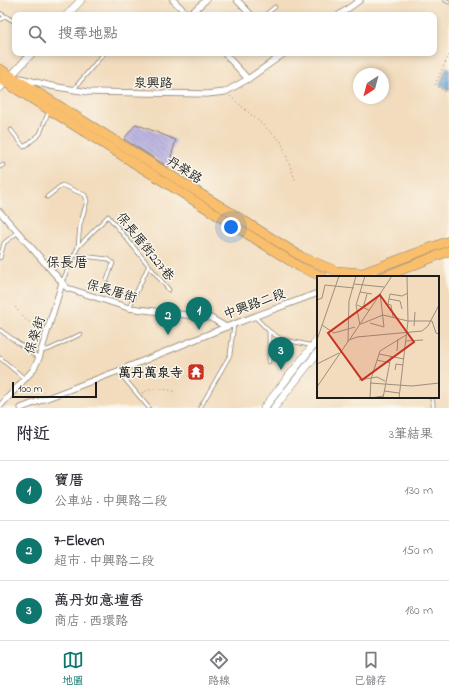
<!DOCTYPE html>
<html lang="zh-TW">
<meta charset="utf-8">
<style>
body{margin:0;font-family:"Indie Flower","LXGW WenKai TC",sans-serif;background:#f7f7f7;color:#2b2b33}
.compass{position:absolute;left:353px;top:68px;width:36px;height:36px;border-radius:50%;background:#fff;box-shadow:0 2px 6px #0003;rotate:216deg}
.scale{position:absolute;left:12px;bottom:10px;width:85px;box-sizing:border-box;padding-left:4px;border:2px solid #1c1c1c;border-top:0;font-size:11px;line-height:14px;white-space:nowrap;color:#1c1c1c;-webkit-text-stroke:3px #fbf7ec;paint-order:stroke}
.you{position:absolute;left:231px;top:227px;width:14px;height:14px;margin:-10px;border:3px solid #fff;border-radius:50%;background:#1a73e8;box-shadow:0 0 0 6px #1a73e833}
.badge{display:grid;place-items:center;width:26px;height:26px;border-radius:50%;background:#0f766e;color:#fff;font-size:13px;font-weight:700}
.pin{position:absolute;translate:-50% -33px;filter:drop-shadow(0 1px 2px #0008)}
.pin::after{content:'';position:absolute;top:21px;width:14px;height:12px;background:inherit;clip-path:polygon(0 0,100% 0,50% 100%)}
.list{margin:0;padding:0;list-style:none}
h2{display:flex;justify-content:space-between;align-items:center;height:52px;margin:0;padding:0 16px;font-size:17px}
h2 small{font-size:13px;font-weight:400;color:#7c7c81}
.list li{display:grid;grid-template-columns:26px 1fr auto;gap:12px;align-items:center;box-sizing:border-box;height:60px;padding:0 16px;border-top:1px solid #e1e1e2}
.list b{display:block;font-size:15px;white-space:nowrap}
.list p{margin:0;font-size:13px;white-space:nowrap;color:#7c7c81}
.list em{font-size:13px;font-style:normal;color:#7c7c81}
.icon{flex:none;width:22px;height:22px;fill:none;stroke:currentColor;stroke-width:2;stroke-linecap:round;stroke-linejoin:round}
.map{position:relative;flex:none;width:449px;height:408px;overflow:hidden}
.search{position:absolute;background:#fff;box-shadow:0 2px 6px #0003;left:12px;right:12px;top:12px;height:44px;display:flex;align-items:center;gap:10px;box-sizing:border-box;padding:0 14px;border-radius:8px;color:#7c7c81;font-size:15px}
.sheet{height:232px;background:#fff}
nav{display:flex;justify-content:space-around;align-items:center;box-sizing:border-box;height:56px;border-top:1px solid #e1e1e2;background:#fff;font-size:11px;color:#7c7c81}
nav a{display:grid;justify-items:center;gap:2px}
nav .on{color:#0f766e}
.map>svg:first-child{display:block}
.water{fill:url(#water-rules);stroke:#405f78}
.building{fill:url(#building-back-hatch)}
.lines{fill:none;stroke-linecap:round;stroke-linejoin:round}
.service-casing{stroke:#877c6c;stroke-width:4.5}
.minor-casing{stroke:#877c6c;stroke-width:7}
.tertiary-casing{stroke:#877c6c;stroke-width:8}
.primary-casing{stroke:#877c6c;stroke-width:10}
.path{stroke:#877c6c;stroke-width:1;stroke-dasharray:1 3;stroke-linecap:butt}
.service{stroke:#fff;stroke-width:3}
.minor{stroke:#fff;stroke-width:5.5}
.tertiary{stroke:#fff;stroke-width:7}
.primary{stroke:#f9bf6d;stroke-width:9}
.labels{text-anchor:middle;stroke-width:3;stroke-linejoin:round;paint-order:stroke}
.street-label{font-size:13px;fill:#1c1c1c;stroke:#fbf7ec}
.poi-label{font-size:13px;font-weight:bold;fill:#1c1c1c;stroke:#fbf7ec;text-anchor:end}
.neighbourhood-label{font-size:14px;fill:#1c1c1c;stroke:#fbf7ec}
.inset-road{fill:none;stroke:#9c8f7d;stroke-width:1}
.view{fill:#c8321e;fill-opacity:0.15;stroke:#c8321e;stroke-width:2}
.inset-edge{fill:none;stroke:#1c1c1c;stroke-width:2}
</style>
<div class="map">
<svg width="449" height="408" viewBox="0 0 449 408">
<defs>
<pattern id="water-rules" width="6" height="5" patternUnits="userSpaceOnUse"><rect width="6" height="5" fill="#63a2d5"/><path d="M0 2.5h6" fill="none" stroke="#5183ac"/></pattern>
<pattern id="building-back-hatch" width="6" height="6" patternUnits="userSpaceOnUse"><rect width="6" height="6" fill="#b9b2e0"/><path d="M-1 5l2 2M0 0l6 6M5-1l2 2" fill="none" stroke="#9e98c0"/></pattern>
</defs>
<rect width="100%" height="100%" fill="#fbf7ec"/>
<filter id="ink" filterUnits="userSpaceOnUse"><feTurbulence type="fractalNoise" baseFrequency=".025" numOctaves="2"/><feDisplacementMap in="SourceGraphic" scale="8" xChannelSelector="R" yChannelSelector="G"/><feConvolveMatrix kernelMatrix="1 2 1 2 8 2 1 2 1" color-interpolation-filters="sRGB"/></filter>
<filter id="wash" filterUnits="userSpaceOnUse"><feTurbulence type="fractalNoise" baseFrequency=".012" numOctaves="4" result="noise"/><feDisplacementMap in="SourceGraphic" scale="16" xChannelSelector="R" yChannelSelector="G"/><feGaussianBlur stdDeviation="0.9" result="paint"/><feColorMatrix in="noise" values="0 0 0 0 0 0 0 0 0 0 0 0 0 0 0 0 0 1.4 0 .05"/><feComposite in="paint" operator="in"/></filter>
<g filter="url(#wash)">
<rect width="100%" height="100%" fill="#f2dcbd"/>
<path class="water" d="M447,67L449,68V91L440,84Z"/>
<g id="blocks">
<g class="building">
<path d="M136,124L176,140L168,167L124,139Z"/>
<path d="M195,364L203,368L196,380L189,376Z"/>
</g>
</g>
</g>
<g filter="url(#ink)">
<use href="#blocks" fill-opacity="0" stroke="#877c6c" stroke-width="1"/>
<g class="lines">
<defs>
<g id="service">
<path d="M445,0L449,2"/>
<path d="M0,13L15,22"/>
<path d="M265,15L275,7"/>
<path d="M0,20L6,16"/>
<path d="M73,90L104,53"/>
<path d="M11,130L24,147L40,134L49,110"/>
<path d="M0,167L3,165"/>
<path d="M47,197L62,185L85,195L87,201L80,225L78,247"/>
<path d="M74,255L108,259L113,263L107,280"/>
<path d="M0,258L4,243L18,232"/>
<path d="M62,282L78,247L108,216L169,290"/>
<path d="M129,308L149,265"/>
<path d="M255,317L269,331V362"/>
<path d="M0,330L39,358"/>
<path d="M269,331L281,339L318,347"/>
<path d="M41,351L50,349L81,334"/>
<path d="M0,358L25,379"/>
<path d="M118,371L149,408"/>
<path d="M431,397L433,402V408"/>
<path d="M200,408L230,355L234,324"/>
</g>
<g id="minor">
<path d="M173,0L188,15"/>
<path d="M237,0L251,15"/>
<path d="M189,15L206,0"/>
<path d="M339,15L360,0"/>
<path d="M224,53L248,79"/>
<path d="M20,78L51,86L88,92L207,94L225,92L248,79L285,53"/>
<path d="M0,212L67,288L129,308L211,318L226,327"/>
<path d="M0,406L33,370L39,358L62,283"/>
<path d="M21,408L118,371L226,327L318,293"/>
</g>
<g id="tertiary">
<path d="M67,15L81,0"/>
<path d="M0,88L32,53"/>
<path d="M372,270L374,277"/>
<path d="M264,408L318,339"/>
<path d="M274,408L318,352"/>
</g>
<g id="primary">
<path d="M0,69L302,257L336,271L363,273L449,241"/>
<path d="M0,79L300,267L323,277"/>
<path d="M383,277L449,251"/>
</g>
</defs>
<use href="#service" class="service-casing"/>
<use href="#minor" class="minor-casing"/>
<use href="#tertiary" class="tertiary-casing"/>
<use href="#primary" class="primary-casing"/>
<g class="path">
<path d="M449,55L435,84L449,95"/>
<path d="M230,96L281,141L296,182"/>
<path d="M15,307L25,319L41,330"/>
<path d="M142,393C153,387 162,389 174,391"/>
</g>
<use href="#service" class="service"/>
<use href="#minor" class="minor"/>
<use href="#tertiary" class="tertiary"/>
<use href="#primary" class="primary"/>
</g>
</g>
<defs>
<symbol id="temple-square" viewBox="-11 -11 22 22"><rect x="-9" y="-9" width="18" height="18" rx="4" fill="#c8321e" stroke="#fbf7ec"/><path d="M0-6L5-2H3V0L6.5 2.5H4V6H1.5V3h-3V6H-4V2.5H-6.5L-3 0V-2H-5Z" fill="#fff"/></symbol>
</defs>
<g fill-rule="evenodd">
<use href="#temple-square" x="186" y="362" width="20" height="20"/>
</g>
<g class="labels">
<g class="street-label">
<text transform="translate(153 82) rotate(1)" y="5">泉興路</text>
<text transform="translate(185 169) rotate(32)" y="5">丹榮路</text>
<text transform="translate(146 246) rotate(51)" y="5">保長厝街227巷</text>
<text transform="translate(112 290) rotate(16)" y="5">保長厝街</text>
<text transform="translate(254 303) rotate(-20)" y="5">中興路二段</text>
<text transform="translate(34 335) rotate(-72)" y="5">保榮街</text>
</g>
<g class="poi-label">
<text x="183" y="377">萬丹萬泉寺</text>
</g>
<g class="neighbourhood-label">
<text x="67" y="267">保長厝</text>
</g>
</g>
<g transform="translate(317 276)">
<rect width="122" height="122" fill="#f2dcbd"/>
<path class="inset-road" d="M37,8L67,11M43,16L55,18M72,23L73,18L85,20L91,17M0,24L5,22L8,9L37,12M71,28L72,23L83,25L85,33M71,28L74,29L76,41M40,29L52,34M46,32L50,18M53,47L67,51L63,17M44,48L66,39L91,45H115L119,57L122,58M5,49L17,57L38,51M43,49L39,29L48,0M97,50L98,36M33,63L75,0M0,64L22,0M89,65L106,64M31,66L32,25L39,0M80,75L81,63M62,78L87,83M60,84L73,87M0,88L22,77M78,94L79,88L86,89M42,104L60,101L68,105M53,107L95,110L122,107M0,111L32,64L40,61L105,55L111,50L122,29M67,115L82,117M53,122L54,103L63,75L89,59M54,122L66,120M66,122L74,80M82,122L91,45L90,0"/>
<path class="view" d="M63,19L97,66L45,104L11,57Z"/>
<rect width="122" height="122" class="inset-edge"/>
</g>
</svg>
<svg class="compass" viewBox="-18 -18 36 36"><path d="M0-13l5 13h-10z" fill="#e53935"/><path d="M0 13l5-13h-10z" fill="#7c7c81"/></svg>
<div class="scale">100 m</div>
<div class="you"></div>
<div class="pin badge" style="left:199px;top:330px">1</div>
<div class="pin badge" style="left:168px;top:335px">2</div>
<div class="pin badge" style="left:281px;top:370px">3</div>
<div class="search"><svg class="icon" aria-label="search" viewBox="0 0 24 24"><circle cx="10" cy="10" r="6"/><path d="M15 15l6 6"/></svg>搜尋地點</div>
</div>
<section class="sheet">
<h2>附近<small>3筆結果</small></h2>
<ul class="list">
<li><span class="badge">1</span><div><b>寶厝</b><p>公車站 · 中興路二段</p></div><em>130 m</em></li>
<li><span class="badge">2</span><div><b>7-Eleven</b><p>超市 · 中興路二段</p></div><em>150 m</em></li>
<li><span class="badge">3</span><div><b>萬丹如意壇香</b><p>商店 · 西環路</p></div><em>180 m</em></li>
</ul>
</section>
<nav>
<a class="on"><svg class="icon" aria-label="map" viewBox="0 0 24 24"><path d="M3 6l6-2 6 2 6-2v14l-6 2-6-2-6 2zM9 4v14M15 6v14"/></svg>地圖</a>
<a><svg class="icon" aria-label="directions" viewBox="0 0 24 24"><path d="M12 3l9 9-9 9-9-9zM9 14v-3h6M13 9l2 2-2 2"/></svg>路線</a>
<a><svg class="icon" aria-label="saved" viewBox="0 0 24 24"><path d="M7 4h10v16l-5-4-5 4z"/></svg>已儲存</a>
</nav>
